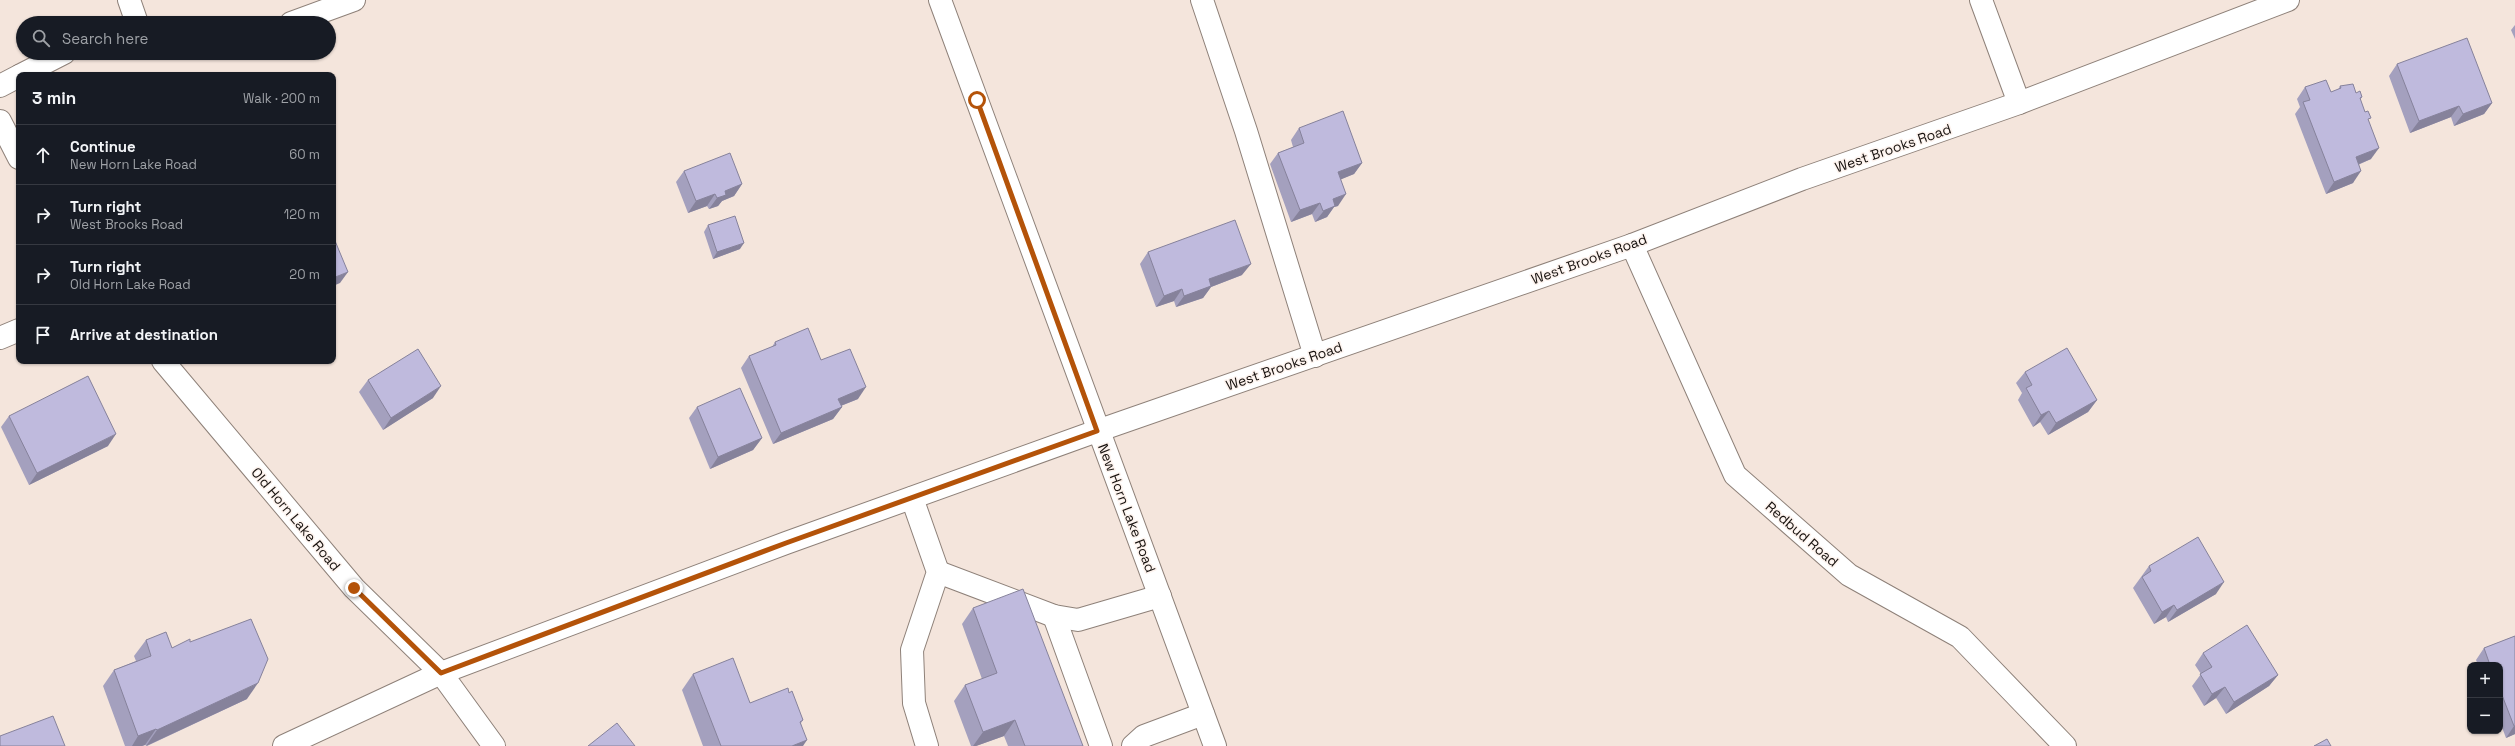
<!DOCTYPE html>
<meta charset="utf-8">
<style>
body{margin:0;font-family:"Space Grotesk",sans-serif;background:#242831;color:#f1f3f6}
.controls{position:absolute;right:12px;bottom:12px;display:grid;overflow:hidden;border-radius:8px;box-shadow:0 1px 3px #0004}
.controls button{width:36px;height:36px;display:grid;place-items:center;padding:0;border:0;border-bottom:1px solid #363941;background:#171b24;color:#f1f3f6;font:20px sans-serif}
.stop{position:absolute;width:12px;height:12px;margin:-9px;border:3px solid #b45309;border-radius:50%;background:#fff}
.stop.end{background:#b45309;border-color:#fff;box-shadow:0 1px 4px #0008}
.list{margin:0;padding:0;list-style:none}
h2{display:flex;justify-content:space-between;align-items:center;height:52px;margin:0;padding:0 16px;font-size:17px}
h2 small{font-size:13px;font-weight:400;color:#9ea1a6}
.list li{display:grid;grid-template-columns:26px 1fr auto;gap:12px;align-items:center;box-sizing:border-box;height:60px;padding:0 16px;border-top:1px solid #363941}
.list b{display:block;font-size:15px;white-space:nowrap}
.list p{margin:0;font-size:13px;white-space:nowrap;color:#9ea1a6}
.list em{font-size:13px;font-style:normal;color:#9ea1a6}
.icon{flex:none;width:22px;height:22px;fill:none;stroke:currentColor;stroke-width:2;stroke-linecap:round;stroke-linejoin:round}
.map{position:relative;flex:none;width:2515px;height:746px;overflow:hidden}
.search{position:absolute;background:#171b24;box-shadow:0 1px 3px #0004;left:16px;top:16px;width:320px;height:44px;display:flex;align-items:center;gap:10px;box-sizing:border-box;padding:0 14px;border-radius:22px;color:#9ea1a6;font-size:15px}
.panel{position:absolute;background:#171b24;box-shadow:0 1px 3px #0004;left:16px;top:72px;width:320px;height:292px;border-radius:8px}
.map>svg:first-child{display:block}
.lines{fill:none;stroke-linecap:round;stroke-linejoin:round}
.service-casing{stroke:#8e8179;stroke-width:24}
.minor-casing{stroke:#8e8179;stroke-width:24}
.tertiary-casing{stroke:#8e8179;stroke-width:24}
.secondary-casing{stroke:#8e8179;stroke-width:24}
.service{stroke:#fff;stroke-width:22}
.minor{stroke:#fff;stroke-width:22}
.tertiary{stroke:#fff;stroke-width:22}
.secondary{stroke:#fff;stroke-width:22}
.wall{fill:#a4a0be}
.shaded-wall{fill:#86829b}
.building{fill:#bfbadd;stroke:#86829b}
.route{stroke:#b45309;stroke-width:5}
.labels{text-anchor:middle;stroke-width:3;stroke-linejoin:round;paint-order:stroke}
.street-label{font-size:14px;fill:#16110e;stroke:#fdf3ee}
</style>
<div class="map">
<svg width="2515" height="746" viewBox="0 0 2515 746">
<rect width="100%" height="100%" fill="#f4e5dc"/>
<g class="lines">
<defs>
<g id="service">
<path d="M129,0L137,23"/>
<path d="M1202,0L1246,131L1315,356"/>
<path d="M291,23L354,0"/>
<path d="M21,75L64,53"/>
<path d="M0,86L19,76"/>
<path d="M912,498L938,572L912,650L914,703L927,746"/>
<path d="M938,572L1054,616L1078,620L1160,596"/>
<path d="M1054,616L1101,746"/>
<path d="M1133,746L1144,736L1203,714"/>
</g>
<g id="minor">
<path d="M1981,0L2019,103"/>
<path d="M0,121L19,158"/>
<path d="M1632,245L1735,475L1849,575L1960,637L2065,746"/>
<path d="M0,338L19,330"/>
<path d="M163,361L354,588L441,673L494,746"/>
</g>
<path id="tertiary" d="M284,746L441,673L786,543L1097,431L1632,245L1802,179L2019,103L2288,0"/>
<path id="secondary" d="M940,0L1215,746"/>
</defs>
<use href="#service" class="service-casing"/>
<use href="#minor" class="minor-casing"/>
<use href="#tertiary" class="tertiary-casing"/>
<use href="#secondary" class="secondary-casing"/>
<use href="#service" class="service"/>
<use href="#minor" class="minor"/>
<use href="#tertiary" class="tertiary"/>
<use href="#secondary" class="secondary"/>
</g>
<g class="wall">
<path d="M2515,25V39L2511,30Z"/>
<path d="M2397,64L2492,103L2484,114L2454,126L2451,117L2410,133L2389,76Z"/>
<path d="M2340,86L2356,93L2362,97L2360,100L2368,121L2371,159L2358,165L2353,183L2326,194L2295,114L2300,107L2297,99L2305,87L2331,92L2338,90Z"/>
<path d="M1299,128L1362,163L1354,174L1341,179L1338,206L1334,207L1327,217L1315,222L1312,214L1291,222L1270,164L1278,153L1293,147L1291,140Z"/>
<path d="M684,171L742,184L734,196L722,201L718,206L709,209L707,206L688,213L676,182Z"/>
<path d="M708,225L740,249L713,259L704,232Z"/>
<path d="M1148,252L1242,275L1211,287L1203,298L1176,307L1174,301L1156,307L1140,264Z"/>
<path d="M775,342L821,360L858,399L841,406L842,407L833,419L773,444L741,368L749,356L772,347Z"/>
<path d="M2025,372L2097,400L2088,412L2048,435L2040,422L2033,427L2018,400L2022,393L2016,383Z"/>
<path d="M368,380L433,398L383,430L359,392Z"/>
<path d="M697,407L762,438L753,450L710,469L689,418Z"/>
<path d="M9,416L108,446L29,485L1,427Z"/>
<path d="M2149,566L2216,594L2168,622L2166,617L2154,624L2133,588Z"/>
<path d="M973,608L1083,746H1008L1004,736L976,746H971L954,701L965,685L982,679L962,624Z"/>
<path d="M2515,636V734L2506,738L2500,722V665H2478L2476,660L2484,648Z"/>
<path d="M146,640L172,648L190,642L247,699L147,746L145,745L142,746H125L103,686L114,670L136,661L134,656Z"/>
<path d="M2203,653L2278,675L2269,686L2226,714L2216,698L2204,706L2192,686L2201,674L2195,665Z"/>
<path d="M693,674L750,703L789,693L803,720L801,723L803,746H703L682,690Z"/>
</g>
<g class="shaded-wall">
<path d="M2492,103L2484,114L2454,126L2463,114Z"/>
<path d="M2459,106L2451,117L2410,133L2419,121Z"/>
<path d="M2379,148L2371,159L2347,169L2356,157Z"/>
<path d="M1362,163L1354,174L1330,184L1338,172Z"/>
<path d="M2361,171L2353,183L2326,194L2334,182Z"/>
<path d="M742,184L734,196L722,201L718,206L709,209L717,198L725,191Z"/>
<path d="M715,194L707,206L688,213L696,201Z"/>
<path d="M1346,194L1338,206L1334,207L1327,217L1315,222L1333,199Z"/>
<path d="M1320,203L1312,214L1291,222L1300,210Z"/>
<path d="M744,243L740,249L713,259L717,252Z"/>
<path d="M1251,264L1242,275L1211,287L1203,298L1176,307L1184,296L1209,279Z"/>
<path d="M348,272L340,283L333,286V278Z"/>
<path d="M1182,289L1174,301L1156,307L1164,296Z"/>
<path d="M441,386L433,398L383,430L391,418Z"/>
<path d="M866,387L858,399L830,410L838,399Z"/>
<path d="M2097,400L2088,412L2048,435L2056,423Z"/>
<path d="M842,407L833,419L773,444L781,433Z"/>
<path d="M2049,411L2040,422L2033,427L2041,415Z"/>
<path d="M116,434L108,446L29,485L37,473Z"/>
<path d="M762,438L753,450L710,469L718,457Z"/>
<path d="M2224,582L2216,594L2168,622L2177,610Z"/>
<path d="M2174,605L2166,617L2154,624L2162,612Z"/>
<path d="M2278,675L2269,686L2226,714L2234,702Z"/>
<path d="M258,683L247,699L146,746L157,730Z"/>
<path d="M2225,687L2216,698L2204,706L2212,694Z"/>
<path d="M1015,720L1004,736L976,746H973L983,732Z"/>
<path d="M2514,726H2515V734L2506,738Z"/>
<path d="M156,729L145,745L142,746H132L138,736Z"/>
<path d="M807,740L803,746H792Z"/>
</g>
<g class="building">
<path d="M2467,38L2492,103L2463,114L2459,106L2419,121L2397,64Z"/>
<path d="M2326,80L2331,92L2341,88L2340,86L2353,84L2356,93L2360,91L2362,97L2360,98L2365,112L2368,111L2371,118L2368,119L2379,148L2356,157L2361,171L2334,182L2303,102L2310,100L2305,87Z"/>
<path d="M1343,111L1362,163L1338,172L1346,194L1333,199L1335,206L1323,211L1320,203L1300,210L1278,153L1304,143L1299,128Z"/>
<path d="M730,153L742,184L725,191L726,195L717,198L715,194L696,201L684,171Z"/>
<path d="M735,216L744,243L717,252L708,225Z"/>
<path d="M1235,220L1251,264L1209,279L1211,286L1184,296L1182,289L1164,296L1148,252Z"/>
<path d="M333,236L348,272L333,278Z"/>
<path d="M808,328L821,360L850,349L866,387L838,399L842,407L781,433L749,356L776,345L775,342Z"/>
<path d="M2067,348L2097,400L2056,423L2049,411L2041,415L2026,388L2032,385L2025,372Z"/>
<path d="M418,349L441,386L391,418L368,380Z"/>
<path d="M88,376L116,434L37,473L9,416Z"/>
<path d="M740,388L762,438L718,457L697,407Z"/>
<path d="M2198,537L2224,582L2177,610L2174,605L2162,612L2142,577L2151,571L2149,566Z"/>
<path d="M1023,589L1083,746H1025L1015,720L983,732L965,685L997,673L973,608Z"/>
<path d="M251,619L268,659L258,683L157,730L156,729L138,736L114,670L151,656L146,640L166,632L172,648L190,639V642Z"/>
<path d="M2247,625L2278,675L2234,702L2225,687L2212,694L2200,674L2212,667L2203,653Z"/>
<path d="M2515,636V726H2514L2500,690V665H2490L2484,648Z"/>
<path d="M733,658L750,703L788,688L789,693L792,691L803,720L800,722L807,740L792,746H721L693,674Z"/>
<path d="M53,716L65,746H0V736Z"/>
<path d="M617,723L635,746H588Z"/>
<path d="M2327,739L2331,746H2314Z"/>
</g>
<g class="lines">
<path class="route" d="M354,588L441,673L786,543L1097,431L977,100"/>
</g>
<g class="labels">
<g class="street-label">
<text transform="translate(1893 148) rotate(-19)" y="5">West Brooks Road</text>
<text transform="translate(1589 259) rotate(-20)" y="5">West Brooks Road</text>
<text transform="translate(1284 366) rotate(-19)" y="5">West Brooks Road</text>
<text transform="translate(1127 508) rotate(69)" y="5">New Horn Lake Road</text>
<text transform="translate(296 519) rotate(50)" y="5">Old Horn Lake Road</text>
<text transform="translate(1802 534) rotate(41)" y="5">Redbud Road</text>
</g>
</g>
</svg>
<div class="controls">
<button>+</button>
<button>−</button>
</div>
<div class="stop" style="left:977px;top:100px"></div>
<div class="stop end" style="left:354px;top:588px"></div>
<div class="search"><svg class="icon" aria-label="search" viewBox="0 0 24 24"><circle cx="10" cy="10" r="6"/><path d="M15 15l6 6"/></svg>Search here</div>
<section class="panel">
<h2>3 min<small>Walk · 200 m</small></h2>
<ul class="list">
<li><svg class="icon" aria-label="ahead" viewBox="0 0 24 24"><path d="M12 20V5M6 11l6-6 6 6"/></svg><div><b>Continue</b><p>New Horn Lake Road</p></div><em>60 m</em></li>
<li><svg class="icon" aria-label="right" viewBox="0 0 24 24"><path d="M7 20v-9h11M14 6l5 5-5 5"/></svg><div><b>Turn right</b><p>West Brooks Road</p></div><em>120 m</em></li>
<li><svg class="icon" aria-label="right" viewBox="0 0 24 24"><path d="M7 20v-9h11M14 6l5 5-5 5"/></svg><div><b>Turn right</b><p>Old Horn Lake Road</p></div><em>20 m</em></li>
<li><svg class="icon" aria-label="arrive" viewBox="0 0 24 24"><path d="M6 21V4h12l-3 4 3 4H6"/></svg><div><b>Arrive at destination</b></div></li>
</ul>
</section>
</div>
